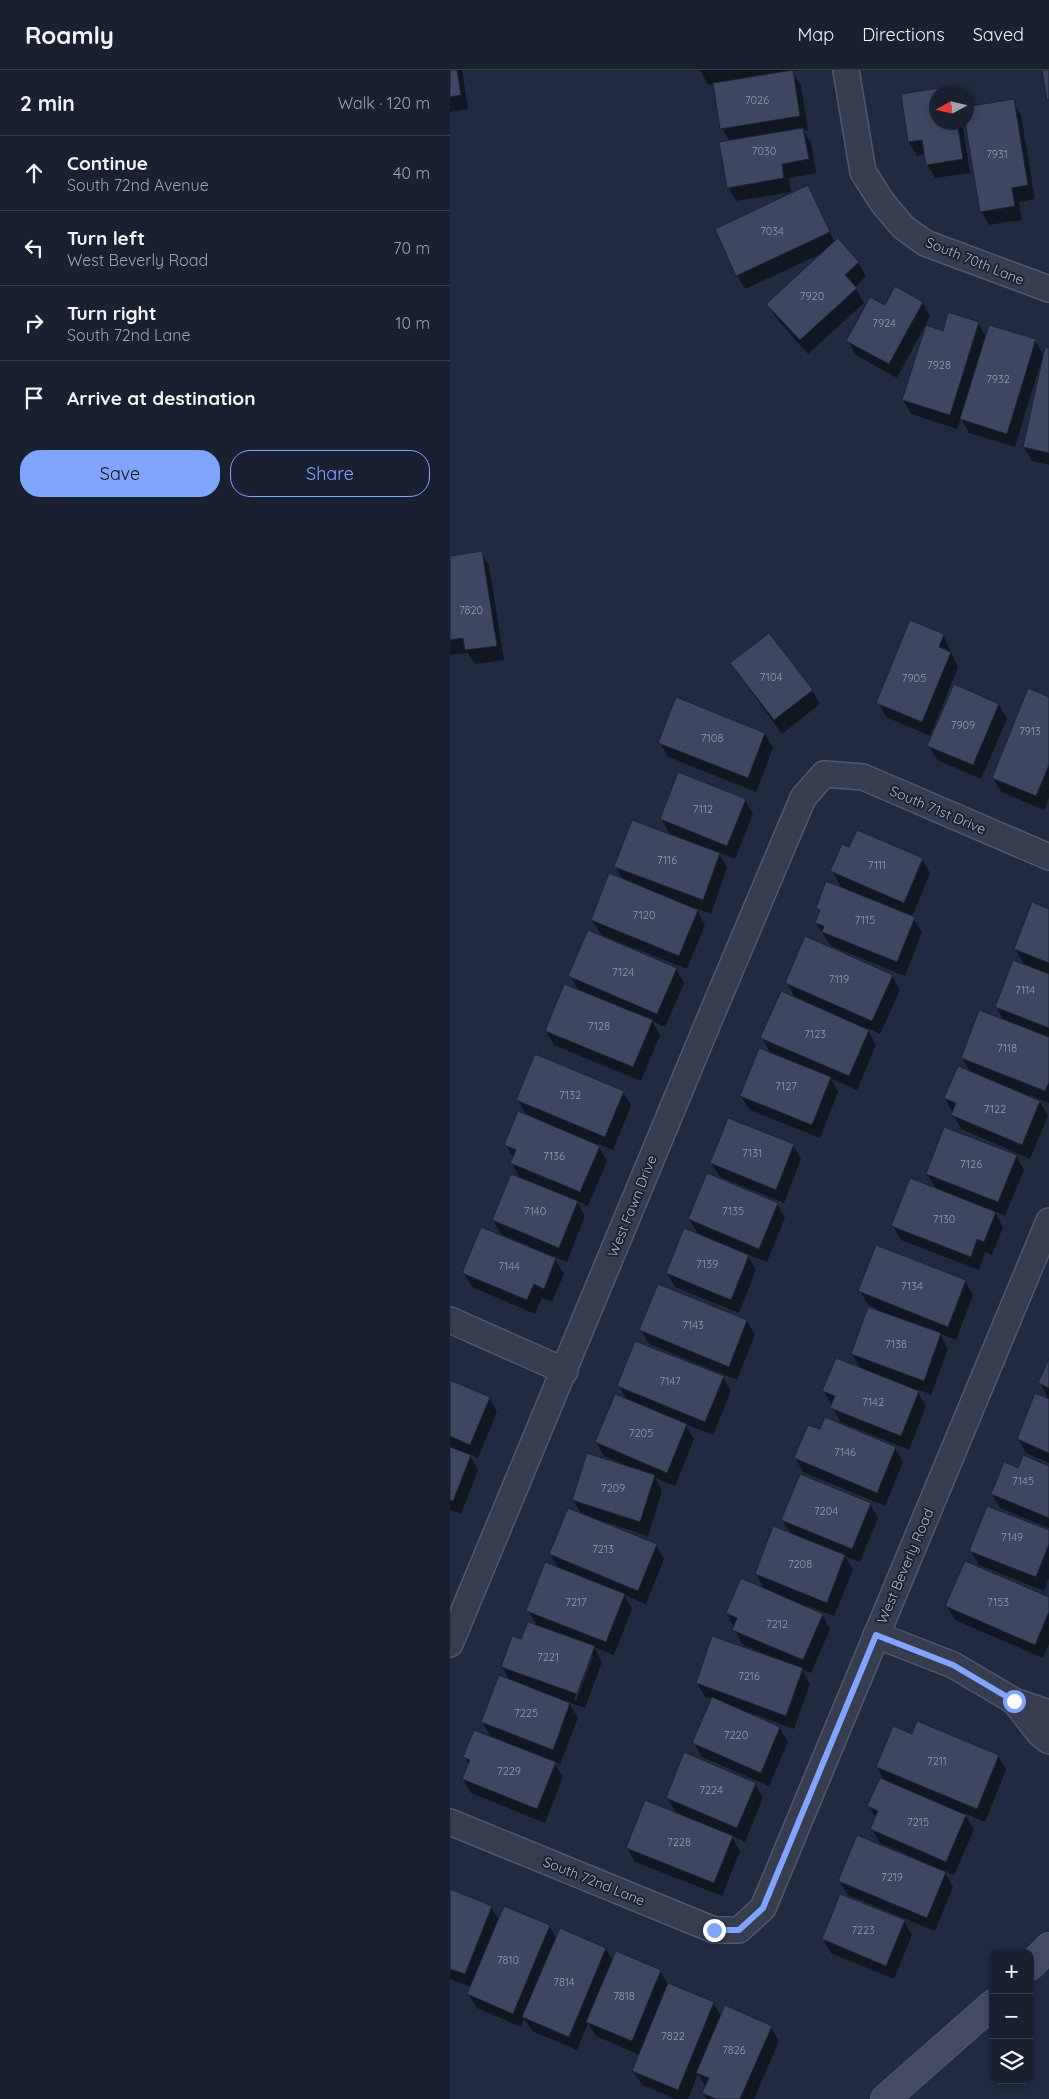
<!DOCTYPE html>
<meta charset="utf-8">
<style>
body{margin:0;font-family:Quicksand,sans-serif;background:#262d3b;color:#f1f3f6}
.controls{position:absolute;right:15px;bottom:15px;display:grid;overflow:hidden;border-radius:10px;box-shadow:0 2px 8px #0003}
.controls button{width:45px;height:45px;display:grid;place-items:center;padding:0;border:0;border-bottom:1px solid #373e4b;background:#19202f;color:#f1f3f6;font:25px sans-serif}
.compass{position:absolute;left:479px;top:15px;width:45px;height:45px;border-radius:50%;background:#19202f;box-shadow:0 2px 8px #0003;rotate:262deg}
.stop{position:absolute;width:15px;height:15px;margin:-11px;border:4px solid #81a5ff;border-radius:50%;background:#fff}
.stop.end{background:#81a5ff;border-color:#fff;box-shadow:0 1px 5px #0008}
.list{margin:0;padding:0;list-style:none}
h2{display:flex;justify-content:space-between;align-items:center;height:65px;margin:0;padding:0 20px;font-size:21px}
h2 small{font-size:16px;font-weight:400;color:#9fa3aa}
.list li{display:grid;grid-template-columns:32px 1fr auto;gap:15px;align-items:center;box-sizing:border-box;height:75px;padding:0 20px;border-top:1px solid #373e4b}
.list b{display:block;font-size:19px;white-space:nowrap}
.list p{margin:0;font-size:16px;white-space:nowrap;color:#9fa3aa}
.list em{font-size:16px;font-style:normal;color:#9fa3aa}
.actions{display:flex;gap:10px;padding:15px 20px}
.actions a{flex:1;padding:11px 0;border:1px solid #81a5ff;border-radius:20px;text-align:center;font-size:18px;color:#81a5ff}
.actions .main{background:#81a5ff;color:#111}
.icon{flex:none;width:28px;height:28px;fill:none;stroke:currentColor;stroke-width:2;stroke-linecap:round;stroke-linejoin:round}
.map{position:relative;flex:none;width:599px;height:2029px;overflow:hidden}
header{display:flex;align-items:center;gap:30px;box-sizing:border-box;height:70px;padding:0 25px;background:#19202f;border-bottom:1px solid #373e4b}
header strong{font-size:24px}
nav{display:flex;gap:28px;margin-inline-start:auto;font-size:18px}
main{display:flex}
aside{flex:1;background:#19202f}
.map>svg:first-child{display:block}
.shadow{fill:#0007;fill-rule:evenodd}
.building{fill:#3d475f;stroke:#1c2436}
.lines{fill:none;stroke-linecap:round;stroke-linejoin:round}
.street-casing{stroke:#50586a;stroke-width:28}
.secondary-casing{stroke:#50586a;stroke-width:30}
.street{stroke:#353d4f;stroke-width:25}
.secondary{stroke:#434c62;stroke-width:28}
.route{stroke:#81a5ff;stroke-width:6}
.labels{text-anchor:middle;stroke-width:4;stroke-linejoin:round;paint-order:stroke}
.number-label{font-size:11px;fill:#949caf}
.street-label{font-size:14px;fill:#b1b8ca;stroke:#1a2233}
</style>
<header>
<strong>Roamly</strong>
<nav><a>Map</a><a>Directions</a><a>Saved</a></nav>
</header>
<main>
<aside>
<h2>2 min<small>Walk · 120 m</small></h2>
<ul class="list">
<li><svg class="icon" aria-label="ahead" viewBox="0 0 24 24"><path d="M12 20V5M6 11l6-6 6 6"/></svg><div><b>Continue</b><p>South 72nd Avenue</p></div><em>40 m</em></li>
<li><svg class="icon" aria-label="left" viewBox="0 0 24 24"><path d="M17 20v-9H6M10 6l-5 5 5 5"/></svg><div><b>Turn left</b><p>West Beverly Road</p></div><em>70 m</em></li>
<li><svg class="icon" aria-label="right" viewBox="0 0 24 24"><path d="M7 20v-9h11M14 6l5 5-5 5"/></svg><div><b>Turn right</b><p>South 72nd Lane</p></div><em>10 m</em></li>
<li><svg class="icon" aria-label="arrive" viewBox="0 0 24 24"><path d="M6 21V4h12l-3 4 3 4H6"/></svg><div><b>Arrive at destination</b></div></li>
</ul>
<div class="actions"><a class="main">Save</a><a>Share</a></div>
</aside>
<div class="map">
<svg width="599" height="2029" viewBox="0 0 599 2029">
<rect width="100%" height="100%" fill="#212b3f"/>
<g class="shadow">
<path d="M0,0H12L18,39L0,42Z"/>
<path d="M250,0H349L342,1L351,16L358,60H353L361,73L366,103L339,108L341,122L286,131L278,117L280,72L272,58L264,14L258,15Z"/>
<path d="M501,18L504,22H487V52H512L520,103L485,108L477,94L476,84L467,86L459,72L452,25Z"/>
<path d="M563,31L571,45L585,129L569,132L572,150L539,155L531,141Z"/>
<path d="M358,117L385,173L408,192L416,206L405,217L414,233L358,284L326,248L318,234L373,183L295,219L287,205Z"/>
<path d="M472,232L480,246L447,308L406,285L398,271L435,237Z"/>
<path d="M528,253L536,267L585,271L594,286L596,279L599,280V395L582,391L574,377L593,293L591,292L565,377L519,363L511,348L507,359L461,344L453,330L493,262Z"/>
<path d="M31,482L39,496L54,590L25,594L18,583L0,585V487Z"/>
<path d="M461,552L493,565L508,597L480,666L436,647L428,633Z"/>
<path d="M281,594L362,620L370,634L332,664Z"/>
<path d="M579,620L599,629V728L594,740L551,722L543,708Z"/>
<path d="M227,629L315,664L323,678L306,722L218,687L210,673Z"/>
<path d="M549,635L557,649L531,709L487,690L479,676Z"/>
<path d="M295,730L303,744L285,789L268,782L277,798L261,844L246,838L255,855L237,899L151,865L142,850L173,811L166,797L221,766L211,749Z"/>
<path d="M400,778L472,789L480,803L462,847L472,862L455,906L381,876L366,853L370,843L367,838L392,819L382,801Z"/>
<path d="M583,834L599,841V1033L580,1025L579,1027L590,1032L598,1046L580,1089L511,1059L495,1028L521,1003L512,988L555,952L546,937L575,896L565,879Z"/>
<path d="M226,899L234,913L215,957L202,951L210,965L191,1011L104,975L96,961L129,922L120,905Z"/>
<path d="M442,906L450,920L430,964L417,958L426,975L407,1020L380,1008L388,1022L370,1068L300,1040L291,1026L321,984L312,968L346,929L337,913Z"/>
<path d="M173,1022L181,1036L163,1080L147,1073L157,1091L138,1136L126,1130L135,1146L117,1192L103,1186L114,1204L102,1232L92,1228L85,1244L22,1217L14,1203L80,1179L81,1177L51,1164L43,1150L71,1110L62,1093L64,1088L56,1075L77,1046L68,1030Z"/>
<path d="M343,1075L351,1089L334,1133L270,1107L261,1093Z"/>
<path d="M566,1086L574,1100L555,1146L544,1141L553,1157L542,1185L535,1182L529,1200L451,1170L443,1156L487,1120L477,1104Z"/>
<path d="M327,1134L335,1148L317,1192L297,1184L306,1200L289,1243L225,1217L217,1203L249,1166L239,1149Z"/>
<path d="M515,1211L523,1225L506,1270L490,1264L498,1279L481,1325L466,1319L476,1336L459,1380L390,1352L374,1321L411,1299L402,1284L426,1238L418,1235L410,1221Z"/>
<path d="M297,1251L305,1265L287,1310L199,1274L191,1260Z"/>
<path d="M599,1291V1330L590,1313Z"/>
<path d="M273,1307L281,1321L263,1365L235,1354L244,1369L225,1416L205,1408L212,1421L198,1466L149,1450L148,1452L206,1475L214,1489L196,1534L174,1525L182,1539L164,1585L144,1577L152,1592L135,1638L118,1632L128,1648L110,1694L103,1691L113,1707L95,1753L21,1723L13,1709L19,1695L15,1687L42,1668L32,1652L60,1611L52,1597L72,1571L87,1556L78,1540L109,1499L100,1484L132,1445L123,1430L173,1394L154,1386L146,1372L177,1330L169,1316ZM140,1586H143L126,1631L124,1630Z"/>
<path d="M0,1312L39,1328L47,1342L28,1388L19,1384L28,1400L11,1444L0,1440Z"/>
<path d="M586,1325L599,1330V1393L576,1383L568,1369Z"/>
<path d="M371,1361L445,1378L453,1392L435,1436L353,1402L345,1388Z"/>
<path d="M574,1387L599,1397V1458L550,1438L542,1424L569,1400Z"/>
<path d="M420,1434L428,1448L410,1492L395,1486L403,1500L384,1546L358,1536V1538L372,1544L380,1559L361,1603L352,1600L360,1614L344,1659L301,1643L300,1645L330,1658L338,1672L319,1716L252,1687L244,1673L263,1629L255,1627L247,1613L317,1585L292,1574L277,1543L315,1520L306,1504L341,1464L332,1450Z"/>
<path d="M538,1437L599,1462V1508L594,1521L529,1495L521,1481Z"/>
<path d="M515,1493L599,1528V1574L593,1588L505,1550L497,1536Z"/>
<path d="M463,1665L548,1686L556,1700L535,1752L514,1743L524,1760L504,1805L493,1800L503,1817L485,1861L398,1825L389,1811L471,1793L472,1791L430,1773L422,1759L426,1748L419,1736L435,1711L427,1697Z"/>
<path d="M305,1714L313,1728L295,1772L282,1766L290,1781L272,1826L185,1792L177,1778L227,1744L217,1728Z"/>
<path d="M0,1820L41,1837L49,1851L99,1856L107,1869L156,1879L163,1891L210,1901L218,1914L263,1933L272,1947L321,1957L329,1971L304,2029H257L253,2023L256,2017L248,2004L238,2029H226L192,2015L183,2001L190,1985L146,1966L138,1953L127,1980L82,1961L74,1948L71,1957L27,1938L18,1924L21,1917L0,1909Z"/>
<path d="M454,1851L462,1865L444,1909L381,1883L373,1869Z"/>
</g>
<g class="building">
<path d="M0,0H7L11,25L0,27Z"/>
<path d="M343,0L350,46L270,59L263,13Z"/>
<path d="M592,0H599V29L597,30Z"/>
<path d="M502,16L503,22H487V52H507L513,89L476,95L472,70L458,72L451,24Z"/>
<path d="M564,29L578,115L562,118L565,136L530,142L515,52L516,37Z"/>
<path d="M353,58L359,89L332,94L334,108L277,118L269,72Z"/>
<path d="M358,115L380,162L286,206L265,159Z"/>
<path d="M388,168L409,192L395,205L407,218L350,270L316,234Z"/>
<path d="M445,216L473,232L439,294L396,271L420,227L435,235Z"/>
<path d="M498,242L529,252L500,345L452,330L476,255L493,261Z"/>
<path d="M539,255L586,269L557,364L510,349Z"/>
<path d="M595,277L599,278V383L573,377Z"/>
<path d="M32,481L47,576L15,580L13,568L0,570V486Z"/>
<path d="M460,550L494,564L489,577L501,582L472,652L426,633Z"/>
<path d="M319,563L363,620L324,650L280,593Z"/>
<path d="M504,614L549,634L523,695L477,676Z"/>
<path d="M578,618L599,627V695L586,726L542,708Z"/>
<path d="M226,627L315,663L298,708L208,673Z"/>
<path d="M228,702L296,729L277,776L210,749Z"/>
<path d="M182,750L270,783L253,830L164,797Z"/>
<path d="M407,760L473,788L454,833L380,801L392,774L399,777Z"/>
<path d="M159,803L248,840L229,886L141,850Z"/>
<path d="M376,811L465,847L447,892L372,862L374,856L365,853L370,840L366,838Z"/>
<path d="M582,832L599,839V893L564,879Z"/>
<path d="M138,860L227,898L207,944L118,906Z"/>
<path d="M355,866L443,905L422,951L335,913Z"/>
<path d="M563,890L599,904V958L545,937Z"/>
<path d="M114,914L203,950L183,997L95,961Z"/>
<path d="M331,921L419,960L399,1006L310,968Z"/>
<path d="M529,940L599,967V1012L595,1021L511,988Z"/>
<path d="M309,978L381,1007L362,1055L290,1026Z"/>
<path d="M85,984L174,1021L155,1067L66,1030Z"/>
<path d="M508,996L590,1031L572,1075L501,1045L506,1033L494,1028Z"/>
<path d="M68,1041L150,1076L130,1122L60,1093L66,1080L54,1075Z"/>
<path d="M278,1048L344,1074L326,1120L260,1093Z"/>
<path d="M494,1057L567,1085L548,1132L476,1104Z"/>
<path d="M257,1103L328,1133L309,1179L238,1149Z"/>
<path d="M61,1104L128,1131L109,1178L42,1150Z"/>
<path d="M460,1108L546,1142L534,1172L527,1169L521,1187L441,1156Z"/>
<path d="M31,1157L106,1188L94,1219L84,1214L77,1230L12,1203Z"/>
<path d="M234,1158L299,1185L281,1230L216,1203Z"/>
<path d="M426,1175L516,1210L498,1257L408,1221Z"/>
<path d="M208,1214L297,1250L279,1297L189,1260Z"/>
<path d="M418,1237L491,1263L474,1311L401,1284Z"/>
<path d="M185,1271L274,1306L255,1352L167,1316Z"/>
<path d="M386,1288L469,1321L451,1366L380,1338L385,1326L372,1321Z"/>
<path d="M599,1288V1318L588,1313Z"/>
<path d="M0,1310L40,1327L20,1375L0,1366Z"/>
<path d="M585,1323L599,1329V1383L567,1369Z"/>
<path d="M165,1324L237,1354L217,1403L145,1372Z"/>
<path d="M375,1347L446,1377L427,1423L344,1388L358,1355L370,1359Z"/>
<path d="M0,1377L21,1385L3,1431L0,1430Z"/>
<path d="M137,1383L205,1405L190,1452L122,1430Z"/>
<path d="M573,1385L599,1396V1448L541,1424L554,1392L568,1398Z"/>
<path d="M350,1404L421,1433L402,1479L331,1450Z"/>
<path d="M537,1436L599,1460V1474L586,1507L519,1481Z"/>
<path d="M118,1438L207,1474L188,1521L99,1484Z"/>
<path d="M323,1456L395,1485L377,1533L305,1504Z"/>
<path d="M515,1491L599,1527V1542L585,1575L495,1536Z"/>
<path d="M95,1492L175,1524L156,1572L76,1541Z"/>
<path d="M291,1508L373,1544L353,1590L282,1560L287,1548L276,1543Z"/>
<path d="M78,1552L145,1576L127,1624L51,1597L62,1566L71,1569Z"/>
<path d="M262,1566L353,1598L336,1646L246,1613Z"/>
<path d="M49,1605L120,1633L103,1680L31,1652Z"/>
<path d="M262,1627L330,1657L311,1703L242,1673Z"/>
<path d="M467,1651L549,1685L527,1739L426,1697L443,1656L462,1664Z"/>
<path d="M24,1660L106,1692L87,1739L12,1709L20,1690L13,1687Z"/>
<path d="M234,1682L306,1713L287,1758L216,1728Z"/>
<path d="M430,1708L516,1745L496,1792L420,1759L428,1741L417,1736Z"/>
<path d="M195,1730L283,1766L264,1813L176,1778Z"/>
<path d="M407,1765L496,1802L477,1848L388,1811Z"/>
<path d="M0,1819L42,1836L15,1904L0,1899Z"/>
<path d="M390,1824L455,1850L436,1896L372,1869Z"/>
<path d="M54,1836L100,1855L63,1944L17,1924Z"/>
<path d="M110,1858L156,1878L119,1967L72,1947Z"/>
<path d="M166,1881L211,1900L182,1971L136,1952Z"/>
<path d="M218,1913L264,1932L228,2020L182,2001Z"/>
<path d="M275,1935L322,1956L290,2029H266L252,2023L259,2008L246,2003Z"/>
</g>
<g class="lines">
<defs>
<g id="street">
<path d="M396,0L413,102L432,132L453,157L475,173L599,219"/>
<path d="M0,1250L115,1301"/>
<path d="M426,1565L503,1595L564,1631L599,1643"/>
<path d="M0,1574C118,1292 233,1009 353,728L374,704L413,707L599,787"/>
<path d="M564,1631L589,1663L599,1671"/>
<path d="M0,1752L264,1860H289L313,1838L599,1151"/>
</g>
<g id="secondary">
<path d="M580,1896L599,1877"/>
<path d="M435,2029L543,1934"/>
</g>
</defs>
<use href="#street" class="street-casing"/>
<use href="#secondary" class="secondary-casing"/>
<use href="#street" class="street"/>
<use href="#secondary" class="secondary"/>
</g>
<g class="lines">
<path class="route" d="M264,1860H289L313,1838L426,1565L503,1595L564,1631"/>
</g>
<g class="labels">
<g class="number-label">
<text x="307" y="34">7026</text>
<text x="314" y="85">7030</text>
<text x="547" y="88">7931</text>
<text x="322" y="165">7034</text>
<text x="362" y="230">7920</text>
<text x="434" y="257">7924</text>
<text x="489" y="299">7928</text>
<text x="548" y="313">7932</text>
<text x="21" y="544">7820</text>
<text x="321" y="611">7104</text>
<text x="464" y="612">7905</text>
<text x="513" y="659">7909</text>
<text x="580" y="665">7913</text>
<text x="262" y="672">7108</text>
<text x="253" y="743">7112</text>
<text x="217" y="794">7116</text>
<text x="427" y="799">7111</text>
<text x="194" y="849">7120</text>
<text x="415" y="854">7115</text>
<text x="173" y="906">7124</text>
<text x="389" y="913">7119</text>
<text x="575" y="924">7114</text>
<text x="149" y="960">7128</text>
<text x="365" y="968">7123</text>
<text x="557" y="982">7118</text>
<text x="336" y="1020">7127</text>
<text x="120" y="1029">7132</text>
<text x="545" y="1043">7122</text>
<text x="302" y="1087">7131</text>
<text x="104" y="1090">7136</text>
<text x="521" y="1098">7126</text>
<text x="85" y="1145">7140</text>
<text x="283" y="1145">7135</text>
<text x="494" y="1153">7130</text>
<text x="257" y="1198">7139</text>
<text x="59" y="1200">7144</text>
<text x="462" y="1220">7134</text>
<text x="243" y="1259">7143</text>
<text x="446" y="1278">7138</text>
<text x="220" y="1315">7147</text>
<text x="423" y="1336">7142</text>
<text x="191" y="1367">7205</text>
<text x="395" y="1386">7146</text>
<text x="573" y="1415">7145</text>
<text x="163" y="1422">7209</text>
<text x="376" y="1445">7204</text>
<text x="562" y="1471">7149</text>
<text x="153" y="1483">7213</text>
<text x="350" y="1498">7208</text>
<text x="126" y="1536">7217</text>
<text x="548" y="1536">7153</text>
<text x="327" y="1558">7212</text>
<text x="98" y="1591">7221</text>
<text x="299" y="1610">7216</text>
<text x="76" y="1647">7225</text>
<text x="286" y="1669">7220</text>
<text x="487" y="1695">7211</text>
<text x="59" y="1705">7229</text>
<text x="261" y="1724">7224</text>
<text x="468" y="1756">7215</text>
<text x="229" y="1776">7228</text>
<text x="442" y="1811">7219</text>
<text x="413" y="1864">7223</text>
<text x="58" y="1894">7810</text>
<text x="114" y="1916">7814</text>
<text x="174" y="1930">7818</text>
<text x="223" y="1970">7822</text>
<text x="284" y="1984">7826</text>
</g>
<g class="street-label">
<text transform="translate(525 191) rotate(22)" y="5">South 70th Lane</text>
<text transform="translate(488 740) rotate(23)" y="5">South 71st Drive</text>
<text transform="translate(182 1136) rotate(-68)" y="5">West Fawn Drive</text>
<text transform="translate(455 1496) rotate(-67)" y="5">West Beverly Road</text>
<text transform="translate(144 1811) rotate(22)" y="5">South 72nd Lane</text>
</g>
</g>
</svg>
<div class="controls">
<button>+</button>
<button>−</button>
<button><svg class="icon" aria-label="layers" viewBox="0 0 24 24"><path d="M12 4l9 5-9 5-9-5zM3 14l9 5 9-5"/></svg></button>
</div>
<svg class="compass" viewBox="-18 -18 36 36"><path d="M0-13l5 13h-10z" fill="#e53935"/><path d="M0 13l5-13h-10z" fill="#9fa3aa"/></svg>
<div class="stop" style="left:564px;top:1631px"></div>
<div class="stop end" style="left:264px;top:1860px"></div>
</div>
</main>
